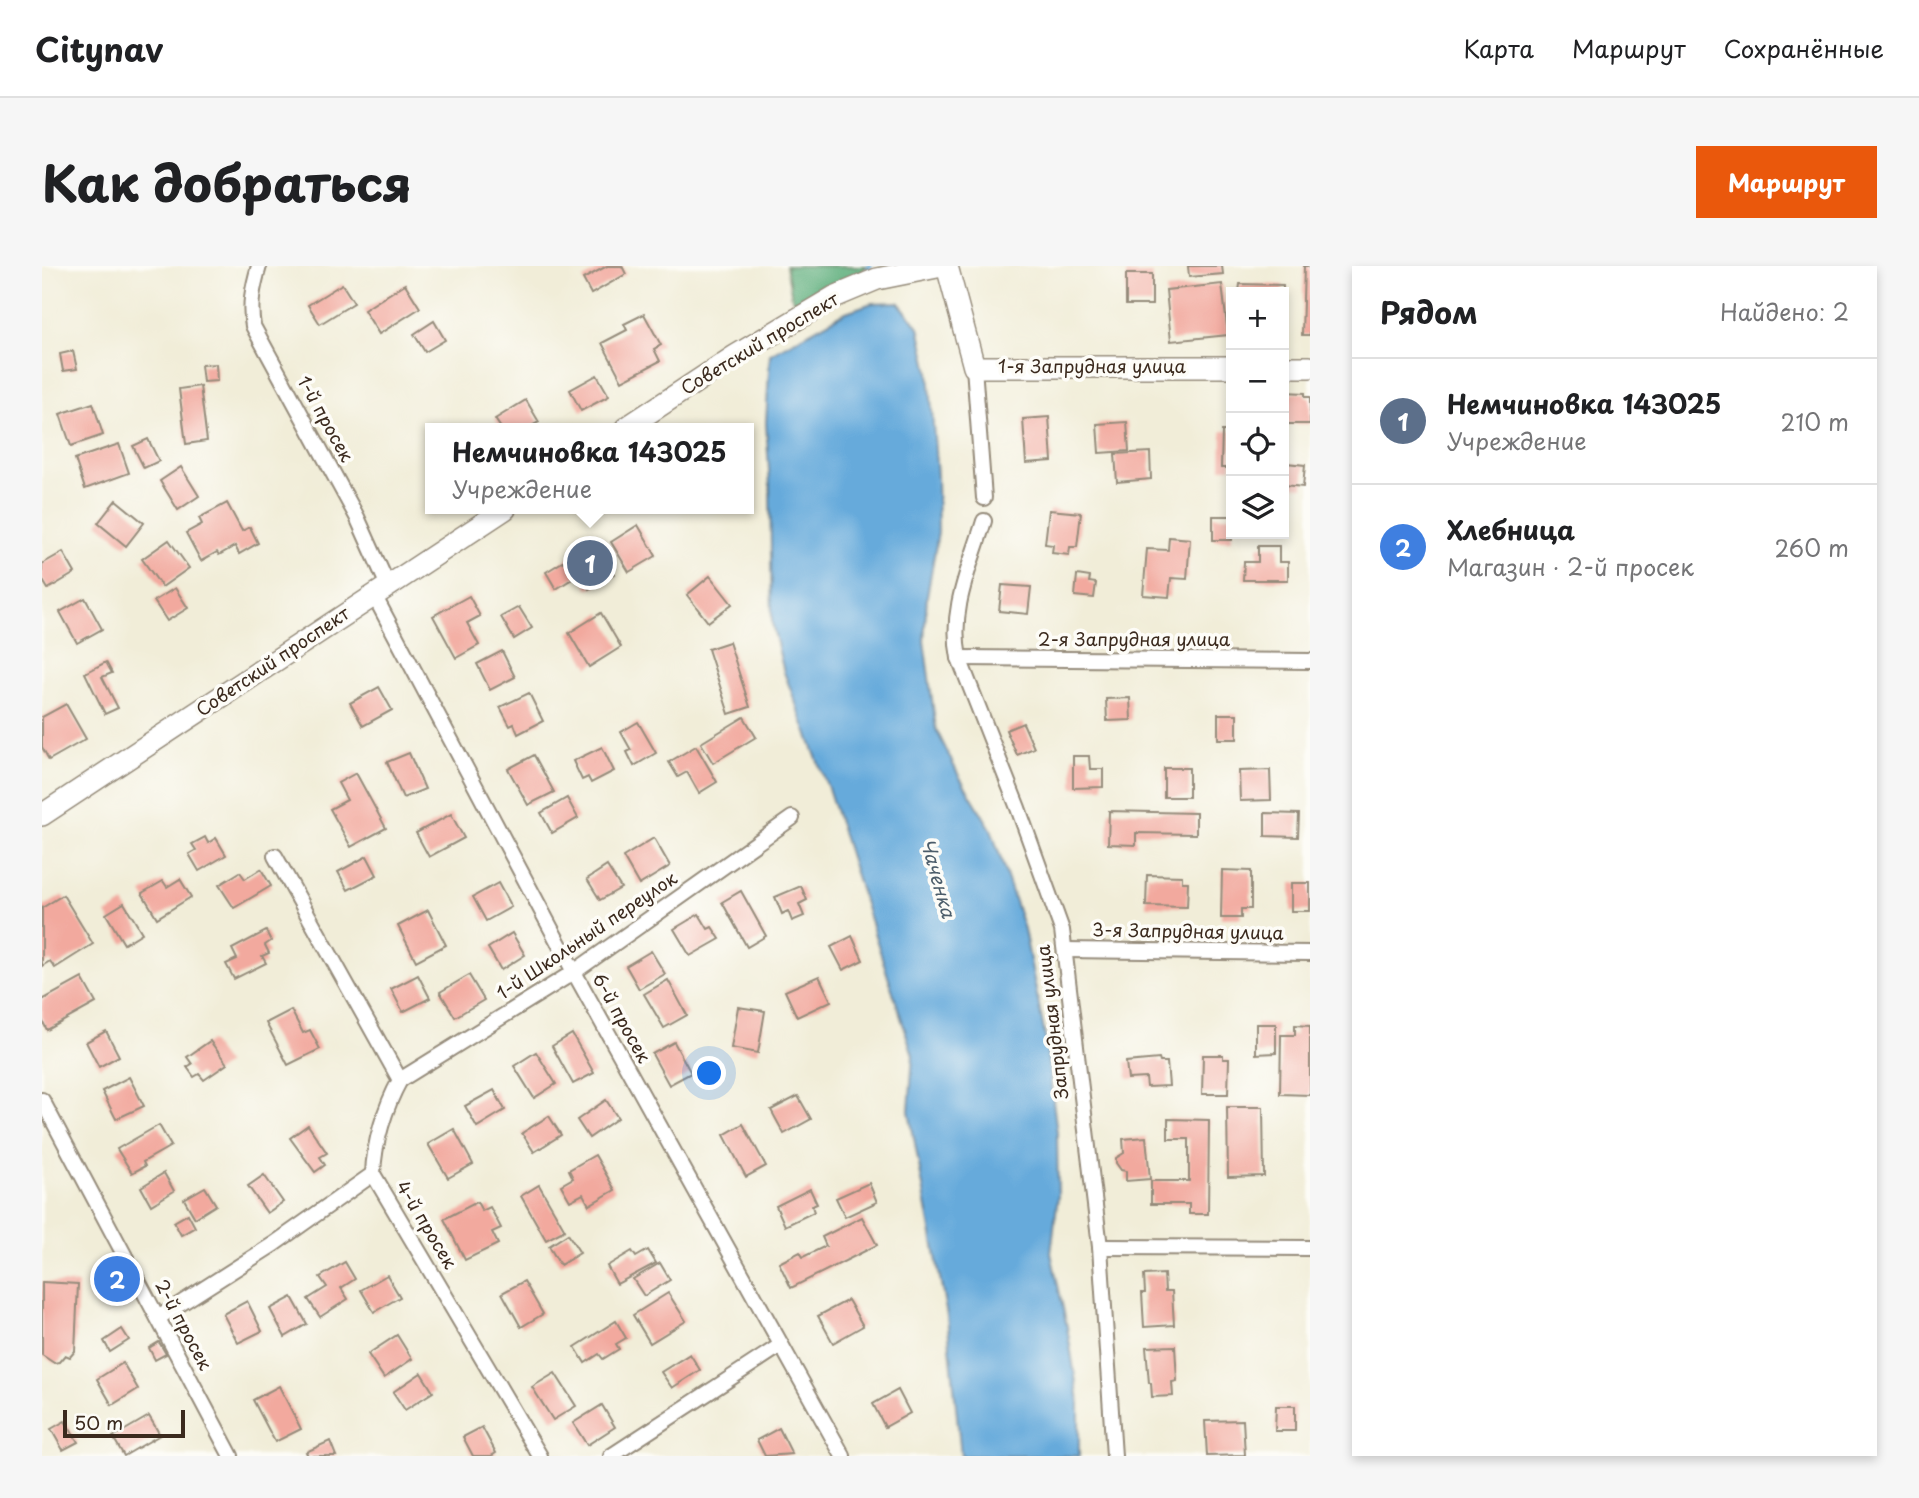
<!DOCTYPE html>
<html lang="ru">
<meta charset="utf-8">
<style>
body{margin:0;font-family:"Playpen Sans",sans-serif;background:#f6f6f6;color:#202124}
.controls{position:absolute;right:21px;top:21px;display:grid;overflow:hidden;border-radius:0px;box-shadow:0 4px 10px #0003}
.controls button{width:63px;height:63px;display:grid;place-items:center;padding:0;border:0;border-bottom:2px solid #e0e0e0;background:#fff;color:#202124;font:35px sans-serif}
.scale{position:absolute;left:21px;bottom:18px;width:122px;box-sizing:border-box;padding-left:7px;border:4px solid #3b2a1e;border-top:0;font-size:19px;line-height:24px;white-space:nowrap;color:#3b2a1e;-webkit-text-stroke:5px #fdfcf7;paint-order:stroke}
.you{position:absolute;left:668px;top:808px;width:24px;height:24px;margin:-18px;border:5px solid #fff;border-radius:50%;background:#1a73e8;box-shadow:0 0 0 10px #1a73e833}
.badge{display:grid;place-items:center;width:46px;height:46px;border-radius:50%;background:#ea580c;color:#fff;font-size:23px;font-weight:700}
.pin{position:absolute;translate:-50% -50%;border:4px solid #fff;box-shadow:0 2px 7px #0006}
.popup{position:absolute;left:383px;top:157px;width:329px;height:91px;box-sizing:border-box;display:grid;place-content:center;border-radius:0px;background:#fff;filter:drop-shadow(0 2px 5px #0005);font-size:23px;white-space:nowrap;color:#757577}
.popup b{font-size:26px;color:#202124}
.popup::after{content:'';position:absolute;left:50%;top:100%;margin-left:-14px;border:14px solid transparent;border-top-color:#fff}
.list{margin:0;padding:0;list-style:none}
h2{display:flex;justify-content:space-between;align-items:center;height:91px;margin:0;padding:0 28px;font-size:30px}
h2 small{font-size:23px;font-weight:400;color:#757577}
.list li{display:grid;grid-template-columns:46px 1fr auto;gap:21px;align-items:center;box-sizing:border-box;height:126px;padding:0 28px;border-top:2px solid #e0e0e0}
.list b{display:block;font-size:26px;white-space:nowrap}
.list p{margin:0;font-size:23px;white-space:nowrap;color:#757577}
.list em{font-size:23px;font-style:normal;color:#757577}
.icon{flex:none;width:38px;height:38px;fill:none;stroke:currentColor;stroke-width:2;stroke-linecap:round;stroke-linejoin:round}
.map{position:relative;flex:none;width:1268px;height:1190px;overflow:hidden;border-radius:0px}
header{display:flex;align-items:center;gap:42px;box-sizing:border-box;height:98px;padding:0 35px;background:#fff;border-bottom:2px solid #e0e0e0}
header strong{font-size:33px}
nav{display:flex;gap:38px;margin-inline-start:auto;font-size:24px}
.intro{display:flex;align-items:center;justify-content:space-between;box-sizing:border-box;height:168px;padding:0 42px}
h1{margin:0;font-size:49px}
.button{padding:18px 32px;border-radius:0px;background:#ea580c;color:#fff;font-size:24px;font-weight:700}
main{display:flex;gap:42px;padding:0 42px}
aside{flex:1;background:#fff;border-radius:0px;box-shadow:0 4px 10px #0003}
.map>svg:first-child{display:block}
.forest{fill:#5cad7a;stroke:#4c6c4c;stroke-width:2}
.water{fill:#66aadb;stroke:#506a7c;stroke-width:2}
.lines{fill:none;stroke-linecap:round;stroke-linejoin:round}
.stream{stroke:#66aadb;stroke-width:5}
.building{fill:#f2a99e}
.street-casing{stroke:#968c7b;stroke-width:18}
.secondary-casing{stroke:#968c7b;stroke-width:24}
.street{stroke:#fff;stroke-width:14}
.secondary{stroke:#fff;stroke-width:21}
.labels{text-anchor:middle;stroke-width:7;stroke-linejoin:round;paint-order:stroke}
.street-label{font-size:18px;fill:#3b2a1e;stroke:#fdfcf7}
.water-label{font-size:19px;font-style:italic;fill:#4c5d6a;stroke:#fdfcf7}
</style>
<header>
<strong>Citynav</strong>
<nav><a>Карта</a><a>Маршрут</a><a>Сохранённые</a></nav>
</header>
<div class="intro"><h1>Как добраться</h1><a class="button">Маршрут</a></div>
<main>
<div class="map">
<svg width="1268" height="1190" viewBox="0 0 1268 1190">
<rect width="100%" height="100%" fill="#fdfcf7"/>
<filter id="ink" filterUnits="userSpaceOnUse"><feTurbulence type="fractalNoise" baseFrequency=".0143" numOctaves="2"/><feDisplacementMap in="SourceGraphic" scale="14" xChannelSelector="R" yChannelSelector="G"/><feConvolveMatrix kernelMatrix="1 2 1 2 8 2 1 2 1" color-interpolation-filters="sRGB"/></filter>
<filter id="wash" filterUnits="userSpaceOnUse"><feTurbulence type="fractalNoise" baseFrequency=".00686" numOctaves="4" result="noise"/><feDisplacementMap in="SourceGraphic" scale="28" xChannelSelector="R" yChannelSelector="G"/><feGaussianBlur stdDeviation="1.57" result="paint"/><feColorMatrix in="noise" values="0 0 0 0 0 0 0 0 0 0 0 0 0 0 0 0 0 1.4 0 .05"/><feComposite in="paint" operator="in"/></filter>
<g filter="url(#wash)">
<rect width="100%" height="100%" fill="#f1edd8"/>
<path class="forest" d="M744,0H825L810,15L755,40L750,32Z"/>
<path class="water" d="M856,36L877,61L887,106L895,210L896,267L885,330L882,375L894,463L916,508L949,563L982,663L1003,770L1015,867L1016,930L1009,987L1025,1061L1037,1135V1190H919L905,1050L867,845L871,789L787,525L742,406L730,357L728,220L724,157L728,88L804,46L830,37Z"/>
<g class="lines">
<path class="stream" d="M827,2L828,0"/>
</g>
<g id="blocks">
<g class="building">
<path d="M565,0H580L584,8L549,28L541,13Z"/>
<path d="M1146,0H1180L1181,8L1147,11Z"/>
<path d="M1262,0H1268V69H1260Z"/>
<rect x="1084" y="8" width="26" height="31"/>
<path d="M300,18L312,37L278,58L266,39Z"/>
<path d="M363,18L378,42L337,68L322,44Z"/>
<path d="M1180,18L1186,69L1129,75L1124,24Z"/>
<path d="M1198,18L1241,19V26H1197Z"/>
<path d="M602,48L619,79L612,83L618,95L580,115L560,77L585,64L582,58Z"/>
<path d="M392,55L403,74L383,86L372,68Z"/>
<path d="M31,85L35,103L21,105L18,88Z"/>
<path d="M174,98L175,115L161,116L159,99Z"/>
<path d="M555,109L567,130L539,145L528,124Z"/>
<path d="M158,120L165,175L144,178L137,123Z"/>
<path d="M1242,126L1263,127V131H1268V158H1242Z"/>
<path d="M484,134L497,156L486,162H459L453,153Z"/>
<path d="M51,137L61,169L29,180L18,148Z"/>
<path d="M1007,151L1010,195L984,197L981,153Z"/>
<path d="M1085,156L1087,185L1057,187L1055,158Z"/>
<path d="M1180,165H1189V202H1179Z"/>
<path d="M106,173L117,195L102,202L91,180Z"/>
<path d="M77,178L87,207L43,223L33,193Z"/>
<path d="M1108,186L1109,213L1075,216L1073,188Z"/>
<path d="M1244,197L1263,199L1261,221L1242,219Z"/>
<path d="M139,201L157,230L136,244L118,215Z"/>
<path d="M74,234L102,257L84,280L56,257Z"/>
<path d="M185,237L200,265L208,261L216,277L197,288L193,280L177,289L175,286L159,295L144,267L160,258L157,252Z"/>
<path d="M1007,244L1039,247L1035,281H1028L1027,289L1010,287L1011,279L1003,278Z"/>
<path d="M1171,250H1189L1190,274H1171Z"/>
<path d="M596,259L614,290L587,306L569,276Z"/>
<path d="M1127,271L1148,273L1145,313L1129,312L1127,331L1101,329L1105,283L1126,284Z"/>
<path d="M127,274L147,302L120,321L100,293Z"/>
<path d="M553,276L572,308L547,323L538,308L514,323L504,306Z"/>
<path d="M1216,280H1237V296H1246V314H1201L1202,296H1216Z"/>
<path d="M21,286L33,307L6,323L0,313V298Z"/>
<path d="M1035,309L1048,311L1047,316L1054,317L1052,332L1033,330Z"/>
<path d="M668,310L690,338L666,356L645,329Z"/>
<path d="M960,319L989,321L986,348L957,345Z"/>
<path d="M133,322L146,342L125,355L112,335Z"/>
<path d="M427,330L438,350L425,357L437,379L414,392L391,350Z"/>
<path d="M43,332L60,363L35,377L18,346Z"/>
<path d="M477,341L490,362L472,373L459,351Z"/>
<path d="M559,347L579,381L547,401L527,367Z"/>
<path d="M687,376L708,441L687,448L666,383Z"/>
<path d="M460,385L473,411L448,424L435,398Z"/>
<path d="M64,396L70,407L60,411L76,442L63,448L43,407Z"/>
<path d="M337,421L350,444L321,460L308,437Z"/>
<path d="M487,427L501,455L476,468L472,458L468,460L458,441Z"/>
<path d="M1088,432L1089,454L1065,455L1064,433Z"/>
<path d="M24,438L44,473L7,494L0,481V451Z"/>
<rect x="1176" y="448" width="19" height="25"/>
<path d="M702,451L714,471L671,497L659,477Z"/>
<path d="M596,456L614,487L592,500L585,486L589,484L579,466Z"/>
<path d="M981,457L992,482L975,489L964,464Z"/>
<path d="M654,480L675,516L657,527L645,506L636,511L627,496Z"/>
<path d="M560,481L572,505L549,517L546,511L540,514L531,495Z"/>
<path d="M367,487L383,523L361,532L345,496Z"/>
<path d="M492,489L512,526L486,539L466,503Z"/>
<path d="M1031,490H1047L1048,503H1061V521L1031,522Z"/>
<rect x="1122" y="502" width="25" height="29"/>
<path d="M1228,504L1229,534L1198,535L1197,505Z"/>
<path d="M314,507L344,562L309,581L288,543L305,534L296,517Z"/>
<path d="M525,532L536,552L510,567L499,547Z"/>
<path d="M1067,545L1154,547V568L1094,567V579L1066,578Z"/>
<path d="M1223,547L1257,548L1256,571L1223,570Z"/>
<path d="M409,548L422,572L387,591L374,567Z"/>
<path d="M163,571L166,577L174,572L184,589L157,605L147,588L154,584L150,578Z"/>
<path d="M612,572L628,600L597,619L581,591Z"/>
<path d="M325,590L335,609L306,624L296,606Z"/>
<path d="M565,600L579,622L558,634L545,613Z"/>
<path d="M219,603L229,620L192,642L177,619L198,606L203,613Z"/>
<path d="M1180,604L1209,605V643H1199V652H1179Z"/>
<path d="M1105,609L1140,610V616H1146L1145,641L1104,640Z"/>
<path d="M138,613L149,631L115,652L100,627L121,615L125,621Z"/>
<path d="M456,617L469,641L444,655L431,631Z"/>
<rect x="1249" y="617" width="19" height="28"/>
<path d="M759,620L765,634L757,638L762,650L750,655L746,645L740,648L733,631Z"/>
<path d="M699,625L724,670L705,681L680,636Z"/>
<path d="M21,629L51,678L13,702L8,695L0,700V642Z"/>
<path d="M82,637L100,667L82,678L64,648Z"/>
<path d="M386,644L404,679L374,695L356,660Z"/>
<path d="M657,648L666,663L670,661L678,673L648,690L632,663Z"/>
<path d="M224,665L229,675L223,679L227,687L220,690L224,697L192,713L184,698L195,693L190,683Z"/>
<path d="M470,667L483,689L459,704L446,682Z"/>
<path d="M810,670L821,694L801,704L789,681Z"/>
<path d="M539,671L544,679L538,683L533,675Z"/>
<path d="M609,685L623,708L597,723L584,700Z"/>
<path d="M376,709L388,732L361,746L349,723Z"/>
<path d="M427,709L442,734L413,751L398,726Z"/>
<path d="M777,710L789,735L755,751L743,725Z"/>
<path d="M40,712L54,737L5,764L0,754V734Z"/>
<path d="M626,714L645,749L622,762L602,728Z"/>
<path d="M696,741L723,745L716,787L689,782Z"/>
<path d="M249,744L261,767L268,764L278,783L246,799L224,757Z"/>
<path d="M1214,758H1234V787L1214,788Z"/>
<path d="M1253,759L1268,760V829L1238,828L1239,769H1253Z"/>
<path d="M64,765L77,790L57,801L44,776Z"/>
<path d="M530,768L552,807L531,818L510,780Z"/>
<path d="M168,775L185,798L162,814L157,808L152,811L145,801L150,798L145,791Z"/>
<path d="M632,776L649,807L627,819L610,788Z"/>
<path d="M494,786L514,818L492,832L472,800Z"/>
<path d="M1161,789H1181V793H1187L1186,828H1160Z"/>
<path d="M1117,793L1118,796H1125L1127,820L1105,821L1104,812L1086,813L1084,796Z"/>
<path d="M87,811L102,840L74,853L60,825Z"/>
<path d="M452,824L463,844L435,861L423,840Z"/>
<path d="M756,830L769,853L742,868L729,844Z"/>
<path d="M564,834L576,852L547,872L535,854Z"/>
<path d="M1185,841H1221L1222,910L1186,911Z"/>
<path d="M507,850L519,869L492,886L480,867Z"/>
<path d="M1126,853L1167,854L1166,948H1147V938H1109V915H1147V873H1126Z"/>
<path d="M701,858L724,900L704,911L682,869Z"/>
<path d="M117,859L129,880L101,896L103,900L90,907L75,883Z"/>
<path d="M266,859L285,887L278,891L283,899L273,906L248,872Z"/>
<path d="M412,863L431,898L406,912L386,878Z"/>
<path d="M1104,871L1108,913L1084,915V905L1079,904L1074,897V892L1082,887L1081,873Z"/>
<path d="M553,889L573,924L547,939L541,928L528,935L519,919L531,912L527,904Z"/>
<path d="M122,907L132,925L109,939L99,921Z"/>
<path d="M222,909L241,936L225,947L206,920Z"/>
<path d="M827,917L835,936L803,951L794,932Z"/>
<path d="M497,919L523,964L504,974L479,930Z"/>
<path d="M163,921L174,939L153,952L142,933Z"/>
<path d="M768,923L775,938L770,940L772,946L743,960L734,940Z"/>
<path d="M435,936L440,945L448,941L459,962L450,966L456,978L423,994L402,953Z"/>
<path d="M146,948L153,961L139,969L132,956Z"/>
<path d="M820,951L835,979L749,1022L737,997L758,986L761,991L784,980L780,971Z"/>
<path d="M526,968L538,987L518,999L507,980Z"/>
<path d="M606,984L614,997L575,1018L565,1000L590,985L594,991Z"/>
<path d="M303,996L313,1013L299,1022L306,1033L278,1051L266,1033L285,1021L278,1011Z"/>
<path d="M618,997L628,1014L602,1030L591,1013Z"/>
<path d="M77,1006L82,1014L72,1019L68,1011Z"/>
<path d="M1122,1008L1123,1025H1130L1132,1059L1102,1061L1100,1027H1103L1102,1009Z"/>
<path d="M345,1009L358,1031L332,1046L319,1024Z"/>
<path d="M482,1015L501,1048L479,1061L460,1027Z"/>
<path d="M0,1016L36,1018L33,1085L28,1091L23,1089L17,1096L12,1097L0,1089Z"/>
<path d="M626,1027L644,1055L608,1077L591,1049Z"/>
<path d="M250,1031L265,1058L243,1071L228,1043Z"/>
<path d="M806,1034L821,1060L791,1077L776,1050Z"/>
<path d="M205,1035L220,1065L196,1077L181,1048Z"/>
<path d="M574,1055L584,1072L574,1078L577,1083L561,1093L557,1088L543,1097L533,1081Z"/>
<path d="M80,1063L87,1074L68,1086L62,1075Z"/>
<path d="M355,1069L370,1093L342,1112L326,1088Z"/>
<path d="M117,1076L124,1088L113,1094L107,1082Z"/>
<path d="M1133,1080L1135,1115L1130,1116L1131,1130L1110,1131L1109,1117H1107L1104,1081Z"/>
<path d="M648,1088L658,1104L630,1122L619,1106Z"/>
<path d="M81,1097L96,1123L70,1139L55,1113Z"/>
<path d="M379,1107L391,1126L363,1144L351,1126Z"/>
<path d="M513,1107L534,1140L511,1154L490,1121Z"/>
<path d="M237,1120L259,1163L233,1176L211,1134Z"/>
<path d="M856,1124L868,1147L843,1161L831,1138Z"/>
<path d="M560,1139L573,1161L545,1179L531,1157Z"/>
<path d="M1234,1140H1253V1165H1233Z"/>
<path d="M107,1150L118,1169L82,1190L71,1171Z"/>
<path d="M1201,1154L1203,1189L1165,1190L1163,1155Z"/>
<path d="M23,1155L36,1176L21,1184L9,1163Z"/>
<path d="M440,1161L454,1187L449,1190H431L421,1171Z"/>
<path d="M737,1162L750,1188L723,1190L715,1174Z"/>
<path d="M288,1175L294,1190H266L264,1186Z"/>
</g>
</g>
</g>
<g filter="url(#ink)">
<use href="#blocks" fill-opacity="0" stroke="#968c7b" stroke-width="2"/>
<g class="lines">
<defs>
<g id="street">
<path d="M217,0C211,21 207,38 211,60L315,251L346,320"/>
<path d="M932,101L942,232"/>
<path d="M942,255C928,302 907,343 917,392L976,542L1020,664L1058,981L1072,1190"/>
<path d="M332,329L532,706L801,1190"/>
<path d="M917,392L1268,395"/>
<path d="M233,590L358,814C343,841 332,877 331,908L498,1190"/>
<path d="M1023,684L1268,687"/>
<path d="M358,814L532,706L750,552"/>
<path d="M0,834L189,1190"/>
<path d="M1058,981L1268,982"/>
<path d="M116,1052L232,978L331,908"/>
<path d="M569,1190L739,1079"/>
</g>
<g id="secondary">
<path d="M905,0L932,101H1189"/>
<path d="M1242,101H1268"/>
<path d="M584,162L693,90L792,31L835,13L900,0"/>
<path d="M0,549L463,243"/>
</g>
</defs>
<use href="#street" class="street-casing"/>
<use href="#secondary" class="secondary-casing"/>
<use href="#street" class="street"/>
<use href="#secondary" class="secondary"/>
</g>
</g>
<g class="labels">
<g class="street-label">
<text transform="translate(718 78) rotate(-31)" y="6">Советский проспект</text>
<text x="1050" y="107">1-я Запрудная улица</text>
<text transform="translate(283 153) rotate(61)" y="6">1-й просек</text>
<text x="1092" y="380">2-я Запрудная улица</text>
<text transform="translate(231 396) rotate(-34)" y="6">Советский проспект</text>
<text transform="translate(1146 666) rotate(1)" y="6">3-я Запрудная улица</text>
<text transform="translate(545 670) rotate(-34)" y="6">1-й Школьный переулок</text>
<text transform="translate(579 752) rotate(61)" y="6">6-й просек</text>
<text transform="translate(1011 756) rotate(-97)" y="6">Запрудная улица</text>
<text transform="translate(384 959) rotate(59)" y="6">4-й просек</text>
<text transform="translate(141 1059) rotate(62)" y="6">2-й просек</text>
</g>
<g class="water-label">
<text transform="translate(896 612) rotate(74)" y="7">Чаченка</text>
</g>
</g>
</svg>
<div class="controls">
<button>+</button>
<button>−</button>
<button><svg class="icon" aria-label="locate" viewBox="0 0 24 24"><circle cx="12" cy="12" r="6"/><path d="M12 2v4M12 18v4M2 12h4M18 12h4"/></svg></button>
<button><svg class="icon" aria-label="layers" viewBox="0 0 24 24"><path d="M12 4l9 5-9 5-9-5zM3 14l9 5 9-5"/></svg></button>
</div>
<div class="scale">50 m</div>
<div class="you"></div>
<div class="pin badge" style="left:548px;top:297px;background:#5c6f8a">1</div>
<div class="popup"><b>Немчиновка 143025</b>Учреждение</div>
<div class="pin badge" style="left:75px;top:1013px;background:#3f7fe0">2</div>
</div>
<aside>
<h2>Рядом<small>Найдено: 2</small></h2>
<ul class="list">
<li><span class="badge" style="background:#5c6f8a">1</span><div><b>Немчиновка 143025</b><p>Учреждение</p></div><em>210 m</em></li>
<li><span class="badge" style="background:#3f7fe0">2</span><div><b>Хлебница</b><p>Магазин · 2-й просек</p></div><em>260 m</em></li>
</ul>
</aside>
</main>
